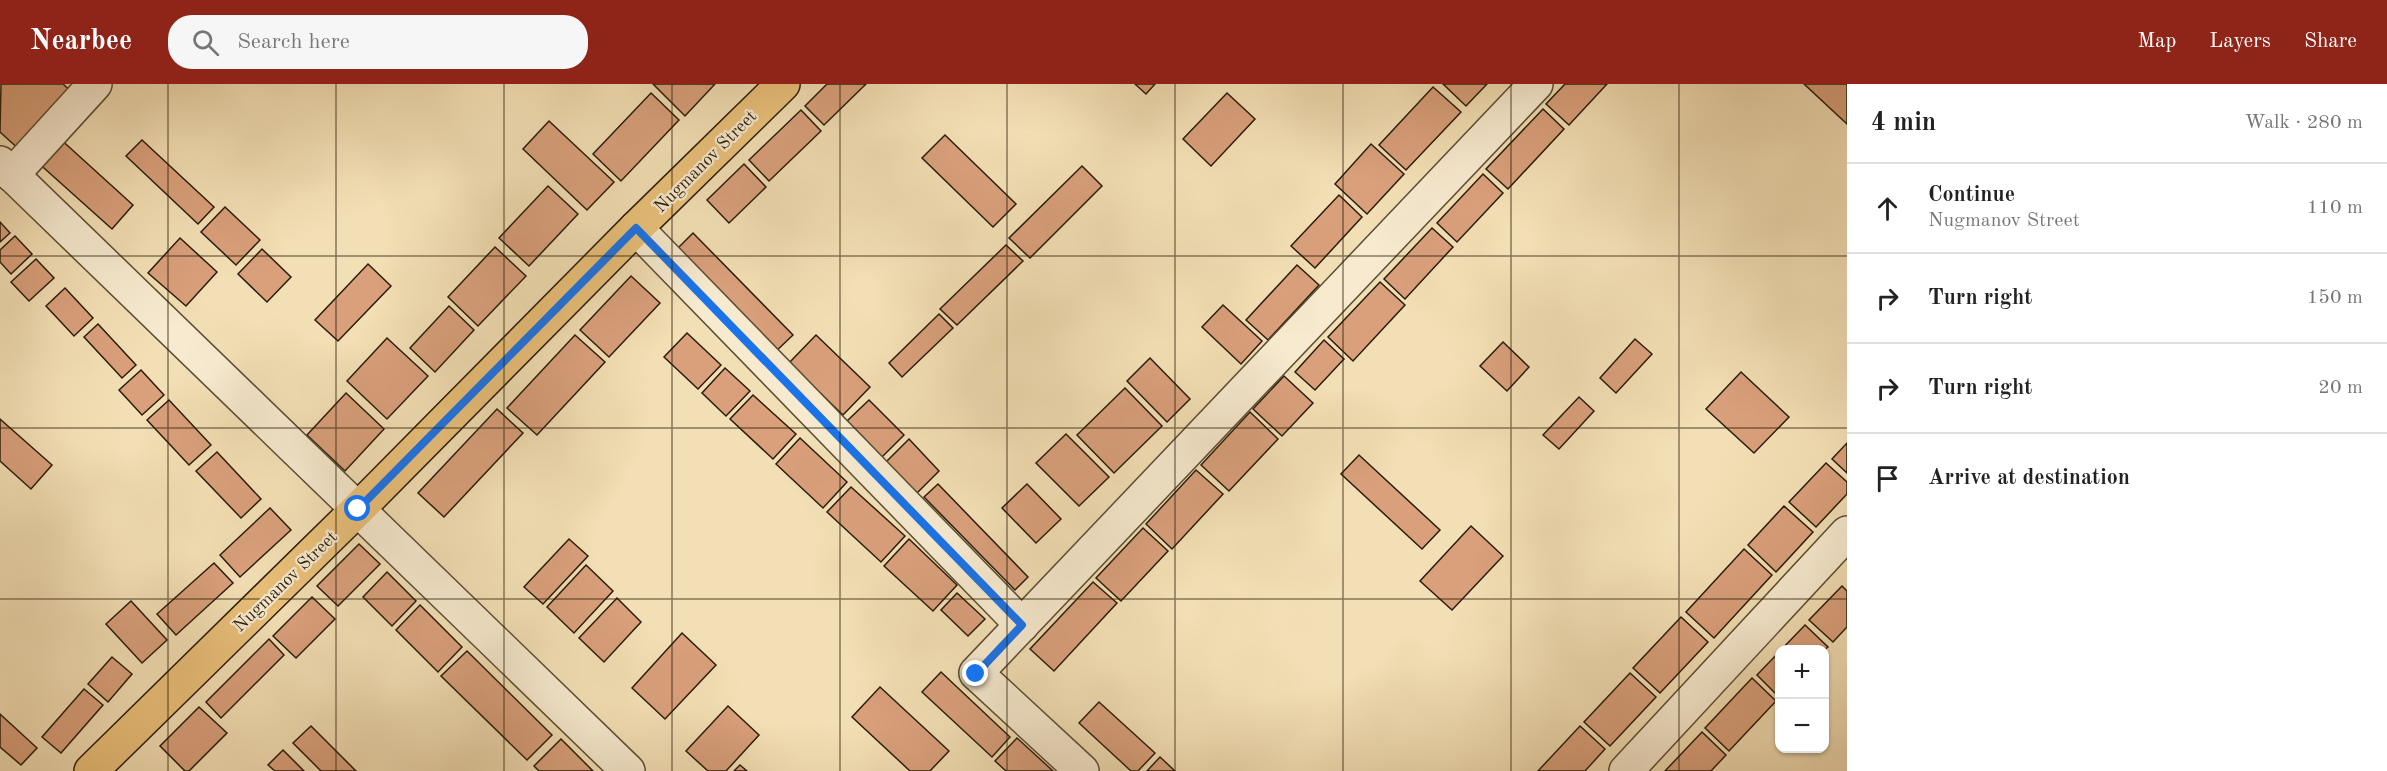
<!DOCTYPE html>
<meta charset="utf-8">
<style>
body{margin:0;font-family:"Old Standard TT",serif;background:#f6f6f6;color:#222}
.controls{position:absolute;right:18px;bottom:18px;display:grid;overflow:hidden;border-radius:12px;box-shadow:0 2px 4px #0004}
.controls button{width:54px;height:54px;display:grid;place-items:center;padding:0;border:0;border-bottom:2px solid #e0e0e0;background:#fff;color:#222;font:30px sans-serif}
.stop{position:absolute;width:18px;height:18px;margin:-14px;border:4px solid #1a73e8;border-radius:50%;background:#fff}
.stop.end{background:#1a73e8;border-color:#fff;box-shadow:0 2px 6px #0008}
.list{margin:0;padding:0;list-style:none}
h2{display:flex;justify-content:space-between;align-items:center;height:78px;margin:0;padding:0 24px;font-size:26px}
h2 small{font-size:20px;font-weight:400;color:#767676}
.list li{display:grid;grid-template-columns:39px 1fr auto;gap:18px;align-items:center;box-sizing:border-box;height:90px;padding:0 24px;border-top:2px solid #e0e0e0}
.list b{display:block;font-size:22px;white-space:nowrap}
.list p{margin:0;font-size:20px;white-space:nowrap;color:#767676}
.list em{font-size:20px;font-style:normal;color:#767676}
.icon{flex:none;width:33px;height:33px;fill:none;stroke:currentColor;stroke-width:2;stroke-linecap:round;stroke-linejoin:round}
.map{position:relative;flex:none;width:1847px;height:687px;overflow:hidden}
header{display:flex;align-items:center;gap:36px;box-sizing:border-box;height:84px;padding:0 30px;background:#8f2418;color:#fff}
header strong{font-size:28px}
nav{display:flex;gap:33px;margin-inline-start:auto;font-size:21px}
.search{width:420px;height:54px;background:#f6f6f6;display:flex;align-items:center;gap:15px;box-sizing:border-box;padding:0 21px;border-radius:24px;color:#767676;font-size:22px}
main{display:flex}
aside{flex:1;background:#fff}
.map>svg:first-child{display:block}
.building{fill:#d9a07b;stroke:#2a1d0a;stroke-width:1.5}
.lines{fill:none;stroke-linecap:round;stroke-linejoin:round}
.minor-casing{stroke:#5c4e35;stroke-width:36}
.major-casing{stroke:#2a1d0a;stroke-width:36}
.minor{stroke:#f7eacf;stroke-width:33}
.major{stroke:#eac07a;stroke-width:33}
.route{stroke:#1a73e8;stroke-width:8}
.grid{fill:none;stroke:#2a1d0a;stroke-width:1.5;stroke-opacity:0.55}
.labels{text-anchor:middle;stroke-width:4.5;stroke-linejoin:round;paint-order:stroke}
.street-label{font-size:18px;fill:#2a1d0a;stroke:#f7eacf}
</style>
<header>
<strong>Nearbee</strong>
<div class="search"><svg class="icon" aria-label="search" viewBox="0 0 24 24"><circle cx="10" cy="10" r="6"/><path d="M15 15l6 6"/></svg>Search here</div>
<nav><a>Map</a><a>Layers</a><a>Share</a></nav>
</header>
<main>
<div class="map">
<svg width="1847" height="687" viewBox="0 0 1847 687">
<rect width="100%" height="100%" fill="#f3dfb5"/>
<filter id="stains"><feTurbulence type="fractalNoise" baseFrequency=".00333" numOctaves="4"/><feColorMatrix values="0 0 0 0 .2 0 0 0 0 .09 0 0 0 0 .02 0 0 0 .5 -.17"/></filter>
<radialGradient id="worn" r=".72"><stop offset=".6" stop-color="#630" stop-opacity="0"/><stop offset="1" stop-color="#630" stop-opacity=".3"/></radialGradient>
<g class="building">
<path d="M1,0H63L74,10L22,68L0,48Z"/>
<path d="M653,0H715L685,32Z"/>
<path d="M827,0H866L824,41L805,22Z"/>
<path d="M1135,0H1155L1146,10Z"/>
<path d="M1443,0H1487L1466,22Z"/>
<path d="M1565,0H1607L1569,41L1546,20Z"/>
<path d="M1804,0H1847V40Z"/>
<path d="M1433,3L1461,28L1406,86L1379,61Z"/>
<path d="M651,9L679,36L621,97L593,70Z"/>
<path d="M1227,9L1255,35L1211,82L1183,55Z"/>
<path d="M1543,25L1564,45L1508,105L1486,85Z"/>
<path d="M801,26L821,47L769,97L749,76Z"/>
<path d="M549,37L614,98L587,126L523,65Z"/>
<path d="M945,51L1016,120L993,143L922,74Z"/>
<path d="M57,52L133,121L112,145L35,76Z"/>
<path d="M142,56L214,123L198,140L126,72Z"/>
<path d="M1371,60L1404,90L1367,130L1335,100Z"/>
<path d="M744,80L766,103L729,139L707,116Z"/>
<path d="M1082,82L1102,102L1030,174L1009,154Z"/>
<path d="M1483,90L1503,109L1457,158L1437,139Z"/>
<path d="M548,102L578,130L529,182L499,154Z"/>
<path d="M1339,111L1362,133L1315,184L1291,162Z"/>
<path d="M225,123L260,156L236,181L201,148Z"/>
<path d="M0,138L10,149L0,158Z"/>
<path d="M1432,144L1453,163L1405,215L1384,195Z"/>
<path d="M693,149L793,251L773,270L674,168Z"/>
<path d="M15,152L32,170L11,190L0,178V166Z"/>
<path d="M180,154L217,188L186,222L148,189Z"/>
<path d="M1006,161L1023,177L957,241L940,225Z"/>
<path d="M495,163L526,192L478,242L448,213Z"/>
<path d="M262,165L291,193L267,218L238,190Z"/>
<path d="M36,175L54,194L29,217L11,198Z"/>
<path d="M368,180L391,202L338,257L315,236Z"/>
<path d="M1297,181L1319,201L1268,256L1246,236Z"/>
<path d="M631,192L660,219L609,273L580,246Z"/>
<path d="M1380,198L1405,221L1353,277L1328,253Z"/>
<path d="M65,204L93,234L74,252L46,222Z"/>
<path d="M1223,221L1262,257L1241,280L1202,243Z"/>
<path d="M449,222L474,246L435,288L410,264Z"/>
<path d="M939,230L953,244L902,293L889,279Z"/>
<path d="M98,240L136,281L122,294L84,253Z"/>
<path d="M687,249L721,281L698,305L664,273Z"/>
<path d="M575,251L605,278L537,351L507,324Z"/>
<path d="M816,251L870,303L843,331L789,279Z"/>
<path d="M387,254L428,292L387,335L347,297Z"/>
<path d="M1635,255L1652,270L1616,309L1600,294Z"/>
<path d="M1324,256L1344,275L1315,306L1295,288Z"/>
<path d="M1503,258L1529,283L1507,307L1480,282Z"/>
<path d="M1150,274L1190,315L1167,338L1127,297Z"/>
<path d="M725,284L750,307L726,332L702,309Z"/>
<path d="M141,286L164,311L142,331L119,306Z"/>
<path d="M1741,288L1789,333L1754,369L1706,325Z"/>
<path d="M1284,292L1313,319L1282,352L1253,325Z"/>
<path d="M1125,304L1162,342L1114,389L1077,351Z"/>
<path d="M346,309L384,345L345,387L307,351Z"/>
<path d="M753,311L796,350L773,375L730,335Z"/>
<path d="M1579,313L1594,327L1559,365L1543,351Z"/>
<path d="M169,316L211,361L189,381L147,336Z"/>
<path d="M869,316L904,351L882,373L847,337Z"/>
<path d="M497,325L523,349L444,433L418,409Z"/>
<path d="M1250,328L1278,355L1229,407L1201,381Z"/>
<path d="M0,335L52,381L31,405L0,377Z"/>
<path d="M1066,350L1109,393L1079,422L1036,379Z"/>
<path d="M800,354L847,398L823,424L776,380Z"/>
<path d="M909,355L939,387L917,409L886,378Z"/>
<path d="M1847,359V389L1832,375Z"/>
<path d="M217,368L261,415L241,434L196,387Z"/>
<path d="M1359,371L1440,446L1422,465L1341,390Z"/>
<path d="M1826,379L1847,398V410L1816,443L1789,418Z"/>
<path d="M1196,386L1223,410L1172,465L1146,440Z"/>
<path d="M938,400L1028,493L1015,506L924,413Z"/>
<path d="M1027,400L1061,435L1036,459L1002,424Z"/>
<path d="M851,403L905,452L881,478L827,428Z"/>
<path d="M1784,422L1813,448L1776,488L1748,461Z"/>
<path d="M270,424L291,446L240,493L220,471Z"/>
<path d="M1471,442L1503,472L1452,526L1420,497Z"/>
<path d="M1143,444L1168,467L1121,517L1096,494Z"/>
<path d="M569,455L588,472L543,520L524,503Z"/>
<path d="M909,455L957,501L933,527L884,482Z"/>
<path d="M359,460L380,480L338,522L317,502Z"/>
<path d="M1744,465L1772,491L1714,554L1686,528Z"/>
<path d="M214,479L233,499L176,551L157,530Z"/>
<path d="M586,481L613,507L574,549L547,523Z"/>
<path d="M387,488L416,517L392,542L363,513Z"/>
<path d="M1093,498L1117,519L1054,587L1030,565Z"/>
<path d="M1842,502L1847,507V543L1833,558L1809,536Z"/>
<path d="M957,509L985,535L968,552L941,526Z"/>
<path d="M312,513L335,535L296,574L273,552Z"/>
<path d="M617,514L641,538L604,578L579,554Z"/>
<path d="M131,517L167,556L142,579L106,540Z"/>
<path d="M420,521L462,563L438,588L396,546Z"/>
<path d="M1681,533L1708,558L1660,609L1633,584Z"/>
<path d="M1805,541L1828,563L1824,566H1781Z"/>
<path d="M682,549L716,581L665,635L632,604Z"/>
<path d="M269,555L284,571L221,634L206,618Z"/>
<path d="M467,567L552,651L527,676L441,592Z"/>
<path d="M1780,567V613H1779L1757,591Z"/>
<path d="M112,573L132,590L108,618L88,600Z"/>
<path d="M941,588L1010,653L992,673L922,608Z"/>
<path d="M1630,589L1656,613L1610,662L1584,638Z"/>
<path d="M1752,594L1776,617L1729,667L1705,644Z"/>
<path d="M880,603L949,667L930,687H910L852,633Z"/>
<path d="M84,605L103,621L61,669L42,653Z"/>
<path d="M1099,618L1155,669L1138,687H1131L1079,639Z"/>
<path d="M728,622L759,651L726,687H708L686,667Z"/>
<path d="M199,623L227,649L189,687H185L160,662Z"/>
<path d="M0,630L37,664L21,681L0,663Z"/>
<path d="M311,642L356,687H321L293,659Z"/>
<path d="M1580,642L1605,665L1585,687H1538Z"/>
<path d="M1702,648L1726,671L1711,687H1665Z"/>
<path d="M1017,654L1053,687H1006L995,677Z"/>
<path d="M561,655L593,687H539L534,682Z"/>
<path d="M283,666L304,687H275L268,681Z"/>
<path d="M1160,673L1175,687H1147Z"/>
<path d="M740,681L747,687H734Z"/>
</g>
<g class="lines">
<defs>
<g id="minor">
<path d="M0,79L628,687"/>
<path d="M12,91L95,0"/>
<path d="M636,144L1022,541"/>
<path d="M1082,687L976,589L1536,0"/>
<path d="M1626,687L1847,449"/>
</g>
<path id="major" d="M91,687L358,425L636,144L783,0"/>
</defs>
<use href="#minor" class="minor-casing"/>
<use href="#major" class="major-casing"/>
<use href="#minor" class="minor"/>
<use href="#major" class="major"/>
</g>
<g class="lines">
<path class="route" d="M358,425L636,144L1022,541L976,590"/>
</g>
<path class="grid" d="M168,0V687M336,0V687M504,0V687M672,0V687M840,0V687M1007,0V687M1175,0V687M1343,0V687M1511,0V687M1679,0V687M0,172H1847M0,344H1847M0,515H1847"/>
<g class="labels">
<g class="street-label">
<text transform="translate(705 77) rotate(-45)" y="6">Nugmanov Street</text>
<text transform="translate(285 497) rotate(-44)" y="6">Nugmanov Street</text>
</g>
</g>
<rect width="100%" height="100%" filter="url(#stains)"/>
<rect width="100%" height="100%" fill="url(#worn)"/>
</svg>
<div class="controls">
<button>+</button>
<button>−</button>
</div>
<div class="stop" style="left:358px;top:425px"></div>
<div class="stop end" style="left:976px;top:590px"></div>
</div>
<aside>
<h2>4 min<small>Walk · 280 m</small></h2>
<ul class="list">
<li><svg class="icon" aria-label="ahead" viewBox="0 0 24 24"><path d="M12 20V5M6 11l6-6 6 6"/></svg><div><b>Continue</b><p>Nugmanov Street</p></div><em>110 m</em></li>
<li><svg class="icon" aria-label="right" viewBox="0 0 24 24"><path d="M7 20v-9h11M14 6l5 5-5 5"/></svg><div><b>Turn right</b></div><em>150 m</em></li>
<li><svg class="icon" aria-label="right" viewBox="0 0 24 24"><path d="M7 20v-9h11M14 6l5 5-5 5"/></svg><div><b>Turn right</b></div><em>20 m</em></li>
<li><svg class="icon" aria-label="arrive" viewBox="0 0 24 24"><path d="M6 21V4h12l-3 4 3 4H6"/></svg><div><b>Arrive at destination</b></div></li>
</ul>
</aside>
</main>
